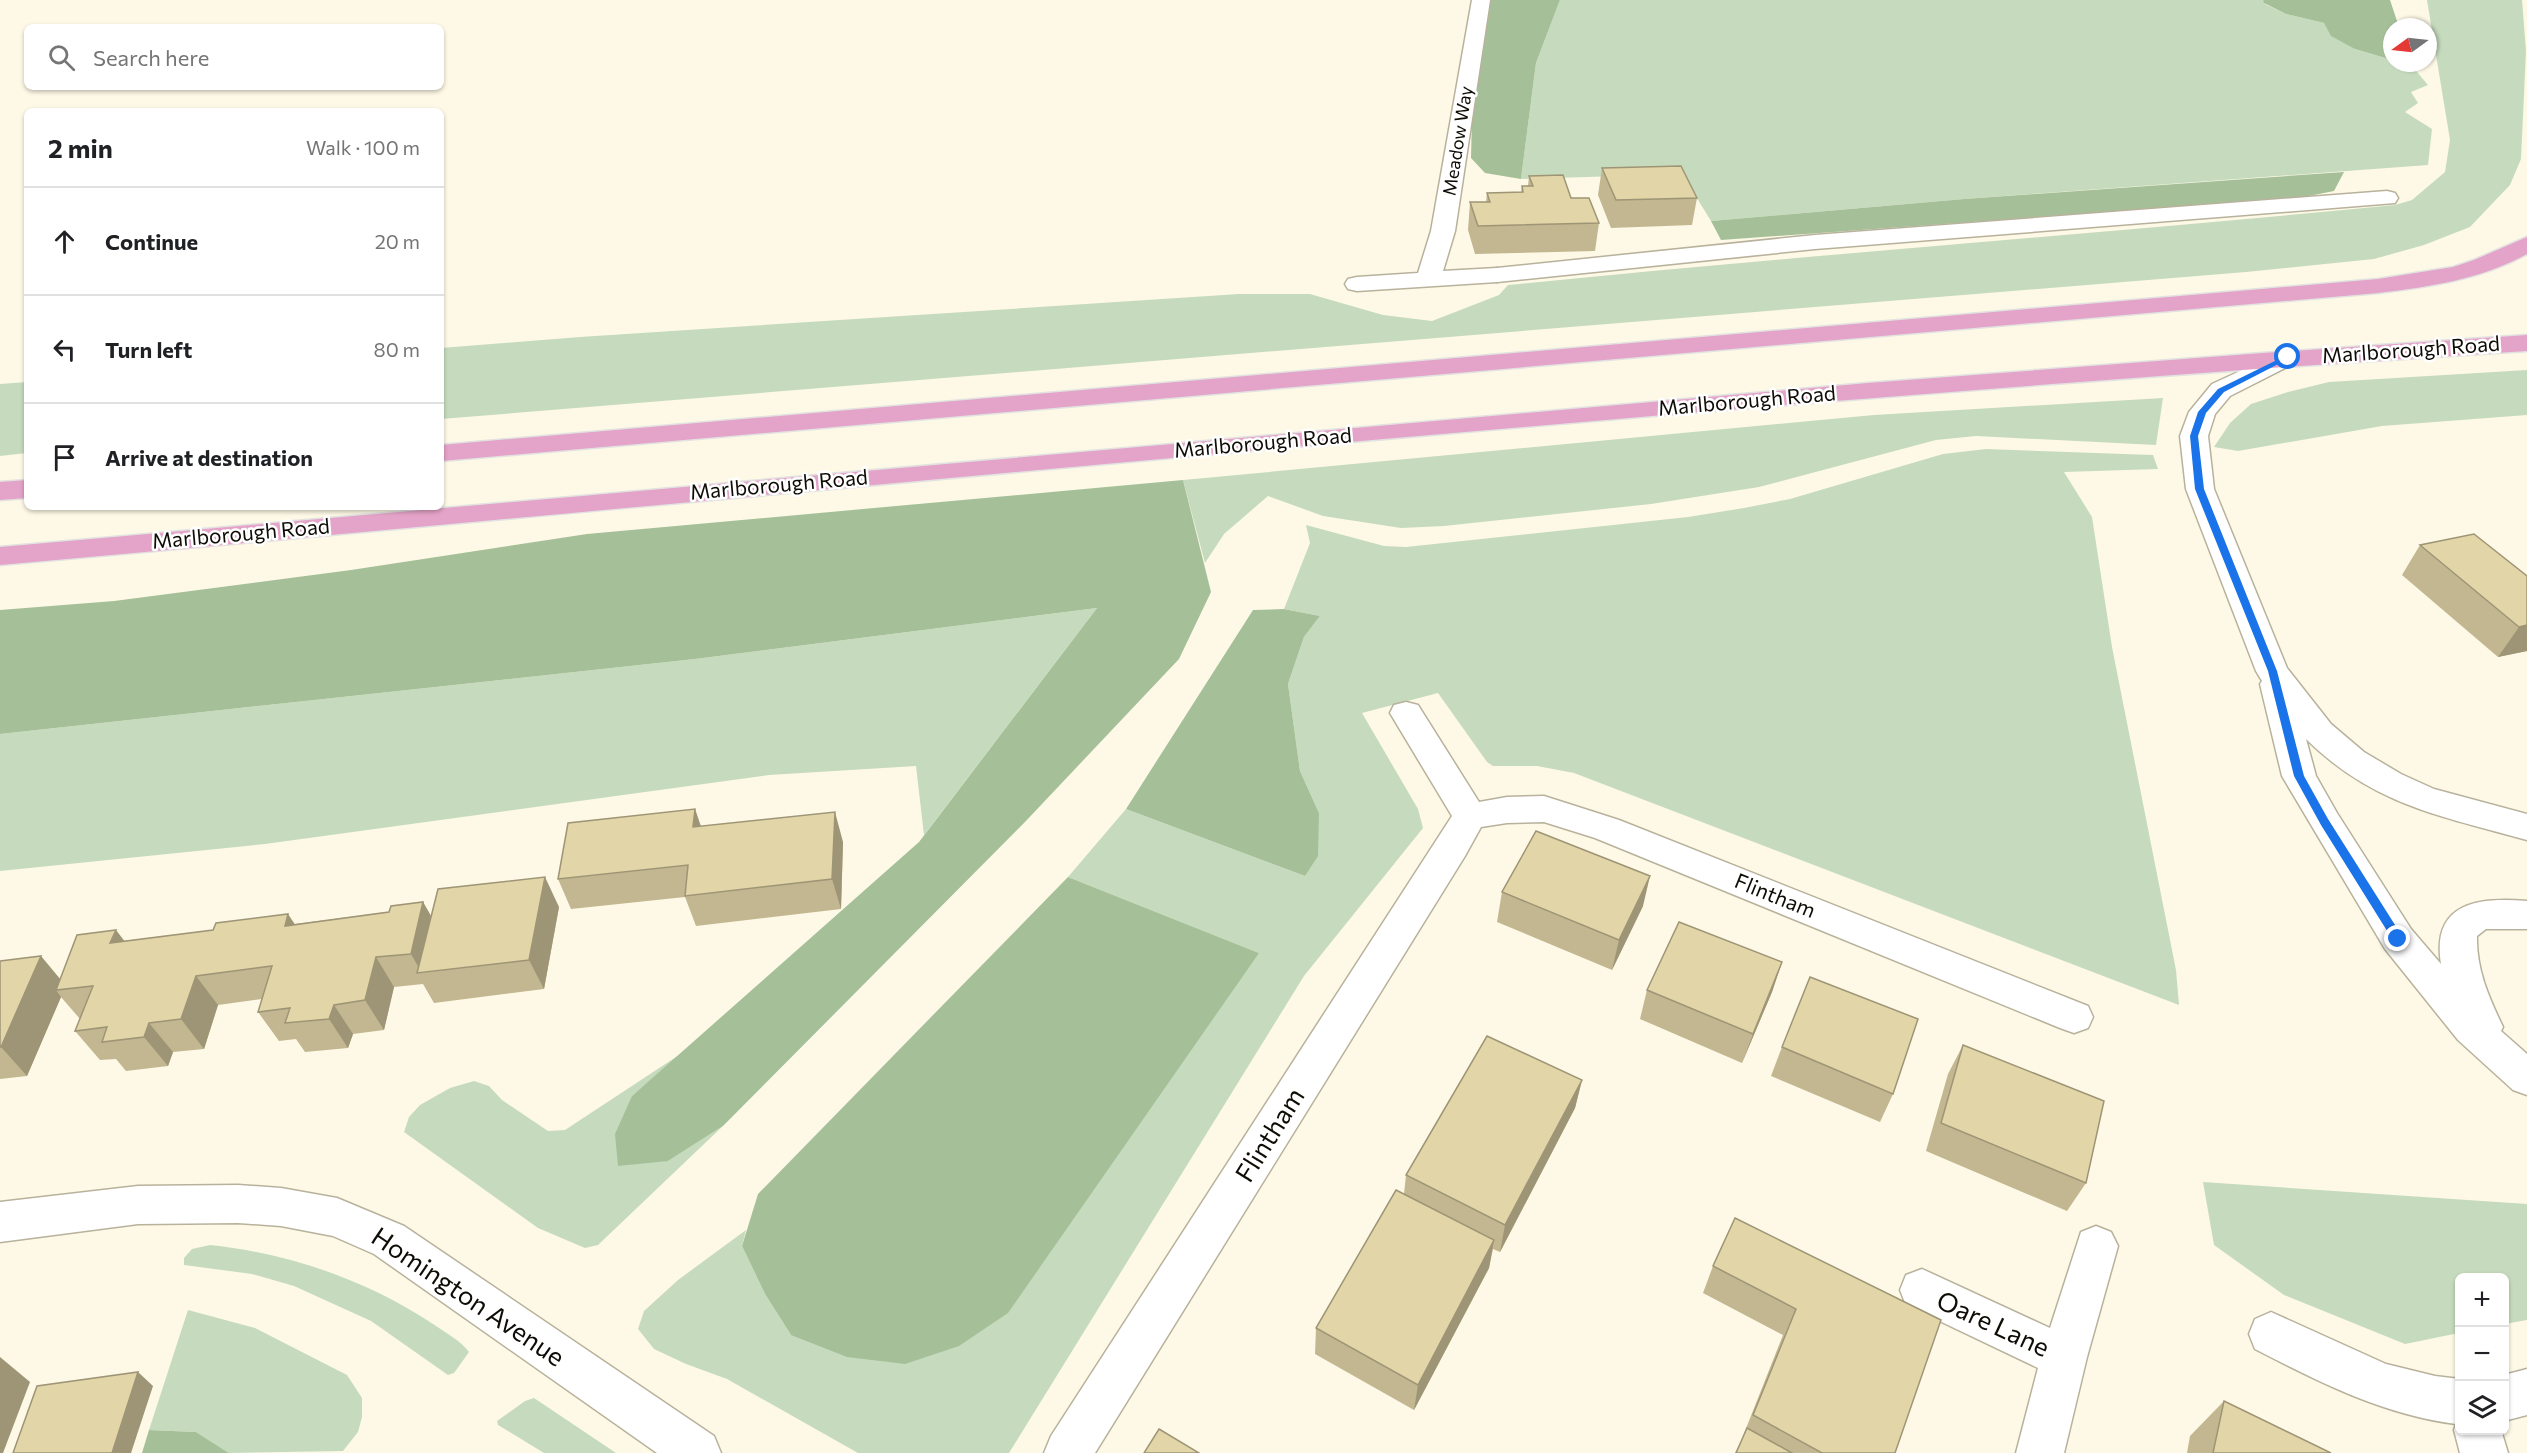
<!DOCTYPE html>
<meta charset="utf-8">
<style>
body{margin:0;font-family:Commissioner,sans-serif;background:#f2f2f2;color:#202124}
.controls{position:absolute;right:18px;bottom:18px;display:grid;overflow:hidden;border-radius:9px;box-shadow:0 2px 4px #0004}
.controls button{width:54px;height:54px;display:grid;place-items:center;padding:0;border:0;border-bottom:2px solid #e0e0e0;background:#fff;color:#202124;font:30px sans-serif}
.compass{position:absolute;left:2383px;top:18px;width:54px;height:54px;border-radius:50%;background:#fff;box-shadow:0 2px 4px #0004;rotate:255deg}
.stop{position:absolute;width:18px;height:18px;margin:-14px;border:4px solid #1a73e8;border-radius:50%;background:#fff}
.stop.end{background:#1a73e8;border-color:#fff;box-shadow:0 2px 6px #0008}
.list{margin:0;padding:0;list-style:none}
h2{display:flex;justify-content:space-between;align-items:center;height:78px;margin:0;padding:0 24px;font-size:26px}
h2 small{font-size:20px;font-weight:400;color:#757577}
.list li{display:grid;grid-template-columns:39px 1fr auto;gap:18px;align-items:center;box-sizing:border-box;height:108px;padding:0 24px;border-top:2px solid #e0e0e0}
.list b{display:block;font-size:22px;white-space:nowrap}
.list em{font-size:20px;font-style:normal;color:#757577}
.icon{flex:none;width:33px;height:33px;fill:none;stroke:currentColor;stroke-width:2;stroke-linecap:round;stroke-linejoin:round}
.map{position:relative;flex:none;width:2527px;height:1453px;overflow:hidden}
.search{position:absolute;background:#fff;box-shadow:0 2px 4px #0004;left:24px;top:24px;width:420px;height:66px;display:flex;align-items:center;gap:15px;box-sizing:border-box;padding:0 21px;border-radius:9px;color:#757577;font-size:22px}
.panel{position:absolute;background:#fff;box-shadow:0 2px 4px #0004;left:24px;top:108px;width:420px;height:402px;border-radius:9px}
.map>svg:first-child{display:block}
.green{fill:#c6dbbd}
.forest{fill:#a5c099}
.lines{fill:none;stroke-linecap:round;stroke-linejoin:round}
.lane-casing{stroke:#b8b29c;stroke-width:3}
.street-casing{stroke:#b8b29c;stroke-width:3}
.highway-casing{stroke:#e2e2e1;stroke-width:3}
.lane{fill:#fff;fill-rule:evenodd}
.street{fill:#fff;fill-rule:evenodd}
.highway{fill:#e4a3c8;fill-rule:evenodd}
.wall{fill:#c2b790}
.shaded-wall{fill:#9e9576}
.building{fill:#e2d5a8;stroke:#9e9576;stroke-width:1.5}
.route{fill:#1a73e8}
.labels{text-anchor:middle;stroke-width:5;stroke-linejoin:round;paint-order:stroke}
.far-street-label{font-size:18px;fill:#0e0c05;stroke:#fff}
.street-label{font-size:21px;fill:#0e0c05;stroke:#fff}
.near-street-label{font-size:26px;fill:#0e0c05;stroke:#fff}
</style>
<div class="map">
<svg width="2527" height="1453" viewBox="0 0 2527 1453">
<rect width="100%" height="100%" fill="#fef9e6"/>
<g class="green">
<path d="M1560,0H2263L2265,4L2286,14L2324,23L2355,49L2392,60V63L2412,66L2428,85L2411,92L2418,103L2405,112L2432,129L2428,165L1964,199L1711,221L1682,174L1521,179L1536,63Z"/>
<path d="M2427,0H2522L2526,51L2521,159L2510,185L2470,227L2424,245L2374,259L2246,272L441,419V348L580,337L1239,294H1310L1383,315L1432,321L1499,295L1508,285C1804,255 2099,234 2395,205L2412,200L2445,172L2450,140Z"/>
<path d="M2527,370V415L2382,426L2238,451L2214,447L2230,423L2251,404L2288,392L2329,382Z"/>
<path d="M27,382V453L0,456V384Z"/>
<path d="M2163,398L2156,445L1976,436L1936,440L1759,487L1651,504L1444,526L1401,528L1323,516L1268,496L1224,534L1205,563L1183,480L1874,415Z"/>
<path d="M1986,449L2153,455L2158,469L2064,472L2092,517L2112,647L2176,970L2179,1005L1574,773L1537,766H1493L1487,762L1438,693L1362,713L1418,809L1423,828L1304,976L1009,1453H858L727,1379L686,1364L654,1349L638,1329L644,1311L678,1280L746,1230L742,1246L765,1294L791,1335L1259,953L1068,877L1126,809L1305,876L1319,813L1300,771L1288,684L1304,637L1320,616L1284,609L1310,543L1306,525L1384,546L1406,547L1688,517L1744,508L1790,499L1943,454Z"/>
<path d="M1097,608L924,835L916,766L769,775L265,844L0,871V734L695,659Z"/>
<path d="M685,1051L632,1096L668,1161L723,1126L598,1245L585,1248L538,1228L404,1132L409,1117L420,1105L450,1088L474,1081L489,1086L502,1100L548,1131L565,1130Z"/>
<path d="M2203,1182L2527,1204V1320L2505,1324L2504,1278H2460L2459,1333L2405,1344L2284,1295L2214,1245Z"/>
<path d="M210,1245C288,1253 367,1280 433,1324C446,1333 460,1340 469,1352L454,1373L448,1375L371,1321L294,1286L252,1274L184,1265V1258L192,1249Z"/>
<path d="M188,1310L255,1328L347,1375L362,1398V1417L358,1432L343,1451L229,1453L196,1432L149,1430Z"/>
<path d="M534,1398L537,1400L616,1453H544L498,1425L497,1421L525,1401Z"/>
</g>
<g class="forest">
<path d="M1475,0H1560L1536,63L1521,179L1485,173L1471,158Z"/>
<path d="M2263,0H2390L2399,27H2392V60L2355,49L2331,36L2324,23L2286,14L2264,3Z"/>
<path d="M2344,172L2334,191L2294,199L1721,240L1711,221L1964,199Z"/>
<path d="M1183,480L1211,592L1179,659L1024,823L723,1126L668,1161L618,1166L615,1134L632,1096L919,842L1097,608L695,659L0,734V610L114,601L351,570L587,534Z"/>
<path d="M1284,609L1320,616L1304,637L1288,684L1300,771L1319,813L1318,856L1305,876L1126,809L1253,610Z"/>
<path d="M1068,877L1259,953L1008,1313L959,1346L905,1364L847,1357L791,1335L765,1294L742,1246L758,1194Z"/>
<path d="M149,1430L196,1432L229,1453H142Z"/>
</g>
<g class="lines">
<defs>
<g id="lane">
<path d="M2387,191L2395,193L2398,198L2395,203L1815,249L1497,282L1488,280L1485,275L1488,270L1497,268L1815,235Z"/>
<path d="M2288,349L2297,352L2301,357L2297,362L2230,396L2215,414L2208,436L2214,489L2287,668L2331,724L2364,752L2401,774L2434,789L2527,814V840C2441,816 2373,805 2306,739L2316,776L2337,813L2411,929L2441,964C2431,902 2479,897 2527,901V929H2486L2477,936C2476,969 2489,998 2503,1027L2501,1031L2527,1054V1095L2513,1090L2458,1040L2385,949L2282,776L2260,684L2262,681L2256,671L2186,489L2180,436L2189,412L2212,384Z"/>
</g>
<g id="street">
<path d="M1472,0H1490L1455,231L1443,271L1497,268L1506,270L1509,275L1506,280L1497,282L1357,291L1348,289L1345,284L1348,279L1357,277L1418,273L1431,231Z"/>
<path d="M1406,702L1418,705L1479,802L1507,797L1544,796L1619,820L2088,1006L2093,1017L2088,1028L2074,1033L2060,1028L1595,838L1544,822L1507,823L1481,827L1465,856L1095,1453H1044L1051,1436L1452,816L1390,713L1394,705Z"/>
<path d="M238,1185L281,1188L337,1198L404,1226L714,1436L721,1453H657L374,1254L333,1236L281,1226L238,1223L138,1224L0,1242V1202L138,1186Z"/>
<path d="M2096,1226L2111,1232L2118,1246L2087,1357L2064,1453H2016L2038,1368L1906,1305L1900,1290L1906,1275L1922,1269L2050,1328L2081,1232Z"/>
<path d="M2271,1312L2386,1364L2435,1376L2460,1379V1430H2501L2508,1453H2460L2454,1430L2456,1424C2384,1415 2319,1382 2255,1349L2249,1334L2255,1319Z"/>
<path d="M2527,1369V1415L2504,1421V1375Z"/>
</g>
<g id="highway">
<path d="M2527,237V254C2482,279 2429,287 2378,293L441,461V445L2378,279L2453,267L2474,260Z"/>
<path d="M2527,335V351C1683,404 842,490 0,565V547L1868,383L2263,353Z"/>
<path d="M27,480V498L0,500V482Z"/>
</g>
</defs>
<use href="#lane" class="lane-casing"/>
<use href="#street" class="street-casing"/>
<use href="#highway" class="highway-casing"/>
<use href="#lane" class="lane"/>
<use href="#street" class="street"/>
<use href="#highway" class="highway"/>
</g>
<g class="wall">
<path d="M1602,168L1697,198L1692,225L1611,228L1598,195Z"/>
<path d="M1529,176L1571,198L1599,223L1595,251L1475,254L1468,230L1470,202H1486L1487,193L1521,192L1522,186H1528Z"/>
<path d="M2420,545L2527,576V651L2498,657L2402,575Z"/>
<path d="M695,809L701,826L843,842L841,909L696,926L685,897L571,909L558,879Z"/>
<path d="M1502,892L1643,906L1612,970L1497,922Z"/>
<path d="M423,902L431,916L559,907L544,989L434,1003L423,984L394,987L384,1030L353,1034L348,1048L305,1052L296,1039L279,1041L258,1012L262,999L218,1005L204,1049L173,1052L168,1066L126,1071L116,1059L100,1060L75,1031L80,1019L61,997L27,1076L0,1079V961L60,979L124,941L295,924L389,912Z"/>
<path d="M1782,962L1772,992L1742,1063L1640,1019L1647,990Z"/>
<path d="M1963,1045L2086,1183L2067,1211L1926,1151L1948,1074Z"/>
<path d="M1782,1047L1893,1094L1880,1122L1771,1076Z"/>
<path d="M1582,1080L1575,1108L1500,1252L1493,1249L1489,1268L1414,1410L1315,1354L1316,1328L1404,1194L1406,1175Z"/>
<path d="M1735,1218L1895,1453H1735L1741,1441L1783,1335L1703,1293L1713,1266Z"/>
<path d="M2224,1401L2331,1453H2187L2190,1436Z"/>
</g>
<g class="shaded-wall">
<path d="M2527,625V651L2498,657L2519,627Z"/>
<path d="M695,809L705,840L693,827Z"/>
<path d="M835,812L843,842L841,909L832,879Z"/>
<path d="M1650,876L1643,906L1612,970L1619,940Z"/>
<path d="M545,877L559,907L544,989L529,960Z"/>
<path d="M423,902L440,932L422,973L411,954Z"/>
<path d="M288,914L308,944L285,926Z"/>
<path d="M116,930L139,960L110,943Z"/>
<path d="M41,956L66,986L56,990L61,997L27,1076L1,1047Z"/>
<path d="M376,957L394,987L384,1030L365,1000Z"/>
<path d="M1782,962L1772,992L1742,1063L1753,1034Z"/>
<path d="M196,976L218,1005L204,1049L181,1019Z"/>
<path d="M334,1005L353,1034L348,1048L329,1019Z"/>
<path d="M149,1023L173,1052L168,1066L144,1037Z"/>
<path d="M1582,1080L1575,1108L1500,1252L1505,1225Z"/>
<path d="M1494,1240L1489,1268L1414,1410L1418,1385Z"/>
<path d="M0,1357L30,1382L3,1453H0Z"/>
<path d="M138,1372L153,1386L131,1453H112Z"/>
</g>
<g class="building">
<path d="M1681,166L1697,198L1616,200L1602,168Z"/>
<path d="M1563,175L1571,198H1589L1599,223L1478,226L1470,202H1490L1487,193L1523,192L1522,186H1533L1529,176Z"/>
<path d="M2474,534L2527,576V625L2519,627L2420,545Z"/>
<path d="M695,809L693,827L835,812L832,879L685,896L688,865L558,879L568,823Z"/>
<path d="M1536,831L1650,876L1619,940L1502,892Z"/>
<path d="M545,877L529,960L417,973L438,889Z"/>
<path d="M423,902L411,954L376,957L365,1000L334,1005L329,1019L285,1023L290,1008L258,1012L272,966L196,976L181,1019L149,1023L144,1037L102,1042L107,1027L75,1031L93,986L56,990L77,935L116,930L110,943L213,930L216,923L288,914L285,926L389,912L391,906Z"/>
<path d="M1679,922L1782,962L1753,1034L1647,990Z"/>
<path d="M41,956L1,1047H0V961Z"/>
<path d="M1810,977L1918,1019L1893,1094L1782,1047Z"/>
<path d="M1487,1036L1582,1080L1505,1225L1406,1175Z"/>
<path d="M1963,1045L2104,1101L2086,1183L1941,1123Z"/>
<path d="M1396,1190L1494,1240L1418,1385L1316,1328Z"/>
<path d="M1735,1218L1941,1320L1895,1453H1822L1753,1415L1796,1309L1713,1266Z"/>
<path d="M138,1372L112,1453H13L37,1386Z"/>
<path d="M2224,1401L2331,1453H2213Z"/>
<path d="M1747,1428L1792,1453H1736Z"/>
<path d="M1159,1429L1199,1453H1144Z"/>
</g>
<path class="route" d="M2285,356L2292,357L2224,392L2206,413L2198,436L2204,489L2277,671L2304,776L2328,819L2402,936L2404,939L2398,943L2394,942L2321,825L2294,776L2268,671L2195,489L2190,436L2198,412L2218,389Z"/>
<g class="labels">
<g class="far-street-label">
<text transform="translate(1458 141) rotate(-81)" y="6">Meadow Way</text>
</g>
<g class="street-label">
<text transform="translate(2411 350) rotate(-4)" y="7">Marlborough Road</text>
<text transform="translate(1747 401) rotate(-5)" y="7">Marlborough Road</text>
<text transform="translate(1263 443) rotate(-5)" y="7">Marlborough Road</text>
<text transform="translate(779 485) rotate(-5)" y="7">Marlborough Road</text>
<text transform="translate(241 534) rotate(-5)" y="7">Marlborough Road</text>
<text transform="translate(1775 896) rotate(22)" y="7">Flintham</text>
</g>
<g class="near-street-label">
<text transform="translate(1270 1135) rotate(-58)" y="9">Flintham</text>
<text transform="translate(468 1297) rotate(34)" y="9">Homington Avenue</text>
<text transform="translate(1993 1324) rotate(25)" y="9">Oare Lane</text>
</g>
</g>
</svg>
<div class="controls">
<button>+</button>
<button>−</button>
<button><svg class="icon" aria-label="layers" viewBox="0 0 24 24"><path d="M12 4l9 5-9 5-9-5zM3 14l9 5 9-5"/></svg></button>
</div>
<svg class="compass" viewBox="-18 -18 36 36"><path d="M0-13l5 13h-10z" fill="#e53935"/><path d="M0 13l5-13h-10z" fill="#757577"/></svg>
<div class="stop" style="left:2288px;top:357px"></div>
<div class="stop end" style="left:2398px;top:939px"></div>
<div class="search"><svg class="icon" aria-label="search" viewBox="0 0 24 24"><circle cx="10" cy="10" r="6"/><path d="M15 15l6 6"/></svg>Search here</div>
<section class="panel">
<h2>2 min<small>Walk · 100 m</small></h2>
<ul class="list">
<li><svg class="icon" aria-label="ahead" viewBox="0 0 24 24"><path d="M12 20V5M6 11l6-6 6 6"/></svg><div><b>Continue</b></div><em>20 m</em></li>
<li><svg class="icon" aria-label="left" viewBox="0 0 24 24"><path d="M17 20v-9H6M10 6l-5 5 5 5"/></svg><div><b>Turn left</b></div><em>80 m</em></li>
<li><svg class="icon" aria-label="arrive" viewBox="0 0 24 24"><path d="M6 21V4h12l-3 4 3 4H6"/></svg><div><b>Arrive at destination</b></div></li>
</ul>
</section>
</div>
